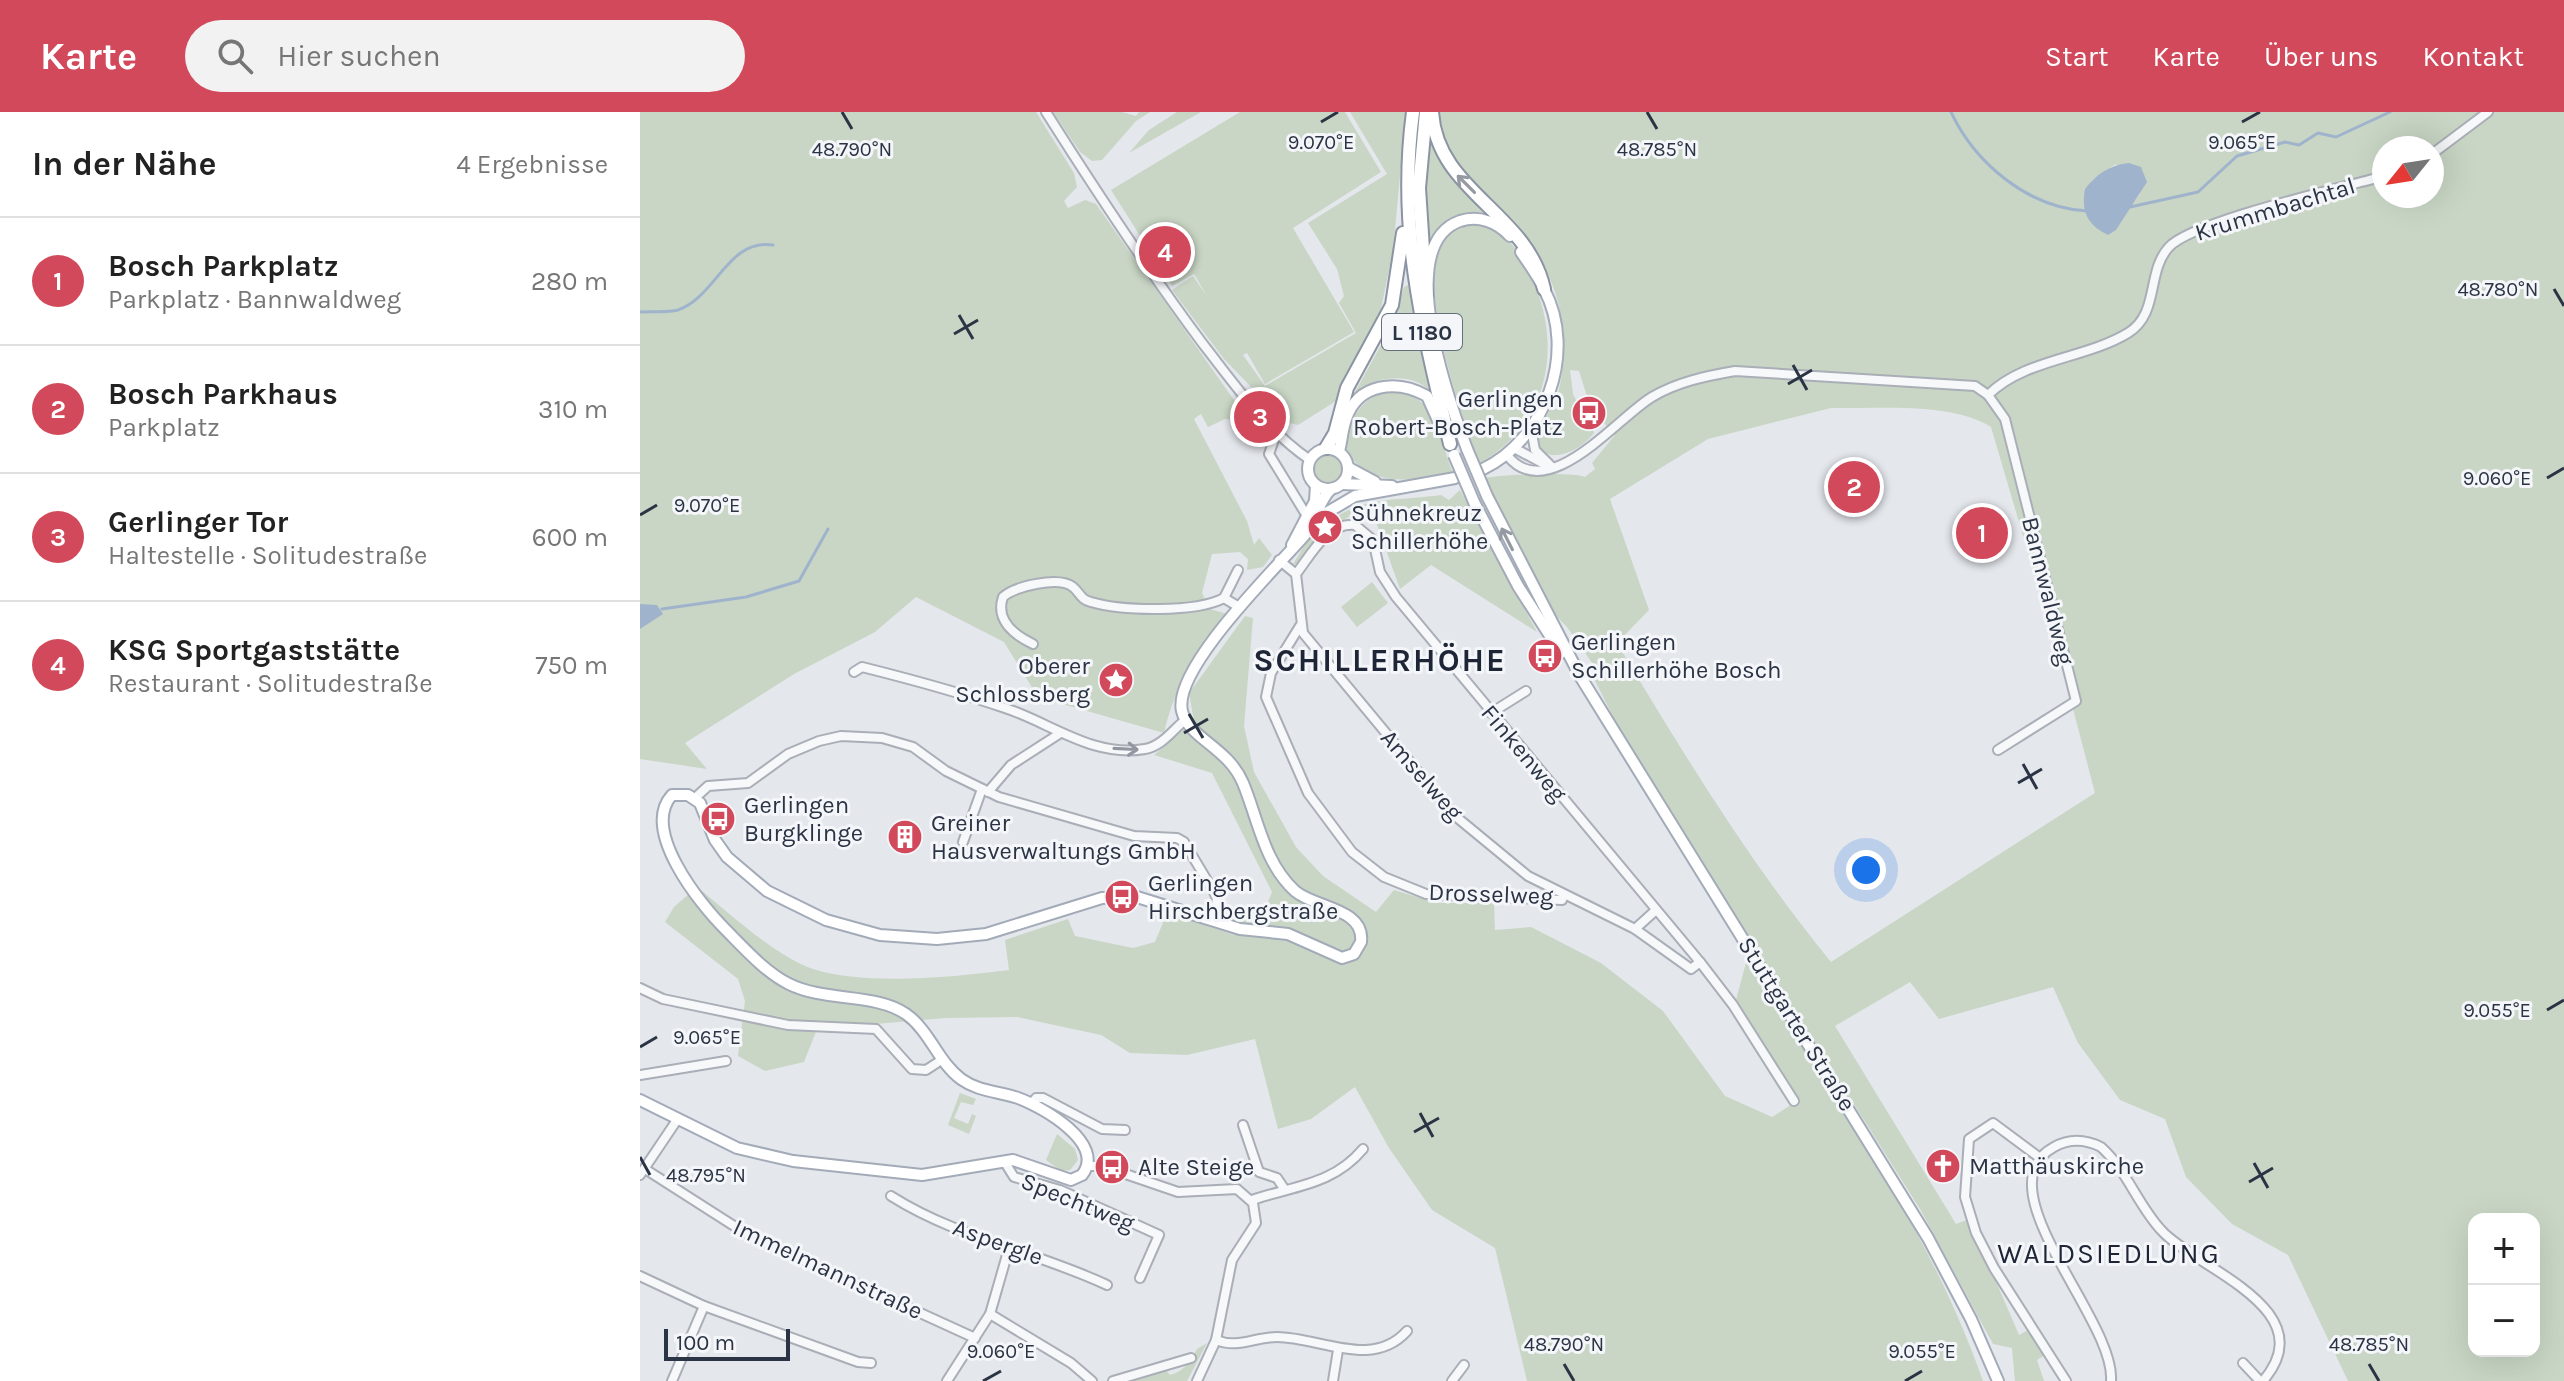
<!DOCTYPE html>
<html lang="de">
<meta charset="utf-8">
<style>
body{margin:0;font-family:Karla,sans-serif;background:#f2f2f2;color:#222}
.controls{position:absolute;right:24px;bottom:24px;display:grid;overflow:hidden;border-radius:16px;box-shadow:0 8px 32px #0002}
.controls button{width:72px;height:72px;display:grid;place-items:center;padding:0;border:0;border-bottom:2px solid #e0e0e0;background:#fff;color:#222;font:40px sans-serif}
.compass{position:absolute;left:1732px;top:24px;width:72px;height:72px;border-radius:50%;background:#fff;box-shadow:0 8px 32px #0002;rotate:240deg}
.scale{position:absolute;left:24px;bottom:20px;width:126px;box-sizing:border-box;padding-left:8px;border:4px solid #2b3445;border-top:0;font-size:22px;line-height:28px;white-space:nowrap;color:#2b3445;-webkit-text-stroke:6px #f4f6f9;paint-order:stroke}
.you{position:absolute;left:1226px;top:758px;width:28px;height:28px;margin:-20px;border:6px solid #fff;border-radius:50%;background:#1a73e8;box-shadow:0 0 0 12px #1a73e833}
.badge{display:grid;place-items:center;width:52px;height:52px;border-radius:50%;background:#d1495b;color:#fff;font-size:26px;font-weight:700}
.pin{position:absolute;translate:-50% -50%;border:4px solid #fff;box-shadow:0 2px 8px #0006}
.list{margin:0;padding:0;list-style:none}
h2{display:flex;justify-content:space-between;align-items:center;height:104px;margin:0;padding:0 32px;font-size:34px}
h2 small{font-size:26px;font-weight:400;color:#767676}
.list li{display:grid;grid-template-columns:52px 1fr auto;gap:24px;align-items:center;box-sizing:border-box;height:128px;padding:0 32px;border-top:2px solid #e0e0e0}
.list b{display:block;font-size:30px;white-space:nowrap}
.list p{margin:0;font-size:26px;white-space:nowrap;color:#767676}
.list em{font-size:26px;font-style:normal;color:#767676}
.icon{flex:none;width:44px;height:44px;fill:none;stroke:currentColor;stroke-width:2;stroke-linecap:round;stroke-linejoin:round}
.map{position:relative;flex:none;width:1924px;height:1269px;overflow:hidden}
header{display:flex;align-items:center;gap:48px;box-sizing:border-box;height:112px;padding:0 40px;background:#d1495b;color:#fff}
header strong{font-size:38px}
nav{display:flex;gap:44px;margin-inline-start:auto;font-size:28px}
.search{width:560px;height:72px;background:#f2f2f2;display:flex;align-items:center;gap:20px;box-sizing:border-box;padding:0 28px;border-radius:44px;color:#767676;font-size:30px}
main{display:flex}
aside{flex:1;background:#fff}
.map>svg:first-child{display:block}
.green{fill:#c9d6c5;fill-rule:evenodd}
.water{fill:#9fb4cc}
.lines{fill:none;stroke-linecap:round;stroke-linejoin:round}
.stream{stroke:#9fb4cc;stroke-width:3}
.minor-casing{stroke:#a9aeb7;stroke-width:12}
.major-casing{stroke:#a3abb8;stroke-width:14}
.highway-casing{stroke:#8b94a3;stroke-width:16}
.minor{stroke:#f7f8fa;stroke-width:8}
.major{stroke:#fff;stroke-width:10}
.highway{stroke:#fff;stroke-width:12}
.major-bridge-casing{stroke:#a3abb8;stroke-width:14;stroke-linecap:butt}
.major-bridge{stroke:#fff;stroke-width:10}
.oneway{stroke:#959aa2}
.oneway2{stroke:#9196a0}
.ticks{fill:none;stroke:#2b3445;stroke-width:3}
.labels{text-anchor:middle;stroke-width:6;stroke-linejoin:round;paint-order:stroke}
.shield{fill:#f4f6f9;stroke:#676e7b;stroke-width:2}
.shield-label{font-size:22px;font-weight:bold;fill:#2b3445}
.street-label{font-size:24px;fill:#2b3445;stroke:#f4f6f9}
.poi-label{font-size:24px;fill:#2b3445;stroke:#f4f6f9;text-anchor:start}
.quarter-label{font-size:28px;letter-spacing:2px;fill:#1d2536;stroke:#f4f6f9}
.district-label{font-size:32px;font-weight:bold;letter-spacing:2px;fill:#1d2536;stroke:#f4f6f9}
.ticks-label{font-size:20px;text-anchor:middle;fill:#2b3445;stroke:#f4f6f9;stroke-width:6;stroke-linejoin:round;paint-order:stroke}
</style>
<header>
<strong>Karte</strong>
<div class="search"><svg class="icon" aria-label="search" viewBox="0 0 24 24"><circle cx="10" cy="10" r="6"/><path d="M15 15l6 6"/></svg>Hier suchen</div>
<nav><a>Start</a><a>Karte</a><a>Über uns</a><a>Kontakt</a></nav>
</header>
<main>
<aside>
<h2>In der Nähe<small>4 Ergebnisse</small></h2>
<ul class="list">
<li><span class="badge">1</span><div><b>Bosch Parkplatz</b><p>Parkplatz · Bannwaldweg</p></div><em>280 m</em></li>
<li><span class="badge">2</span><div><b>Bosch Parkhaus</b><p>Parkplatz</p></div><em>310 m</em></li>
<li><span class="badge">3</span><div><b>Gerlinger Tor</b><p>Haltestelle · Solitudestraße</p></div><em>600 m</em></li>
<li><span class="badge">4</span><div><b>KSG Sportgaststätte</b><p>Restaurant · Solitudestraße</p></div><em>750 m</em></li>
</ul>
</aside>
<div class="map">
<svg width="1924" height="1269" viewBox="0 0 1924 1269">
<rect width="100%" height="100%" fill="#e4e7ec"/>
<g class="green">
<path d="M0,0H396L434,61L437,75L424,89L428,96L445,88L456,92L608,308L585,307L568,315L561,302L554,307L607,409L614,433L619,426L632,443L623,455L607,458L608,447L600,440L572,442L562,481L570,497L587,502C557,540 535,573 524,621L398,585L364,530L276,485L235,520L154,562L45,631L67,657L0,647Z"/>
<path d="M413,0H482L496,4L499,0H510L496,9L462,48L452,49L440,40Z"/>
<path d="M537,0H561L489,41L509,18Z"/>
<path d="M600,0H705L741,60L653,116L714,220L625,272L607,241L603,243L625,274L716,221L699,191L704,184L697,157L668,111L747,62L710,0H766L753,139L739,206L696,289L658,313L645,310L584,247L532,178L553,164L567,184L554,162L532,174L471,78Z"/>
<path d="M798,0H1924V1269H1708L1648,1143L1592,1112L1546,1065L1525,1007L1480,988L1438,931L1413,875L1299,907L1270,870L1195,914L1316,1112L1329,1107L1379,1223L1390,1217L1406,1242L1397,1248L1404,1269H1375L1372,1236L1353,1232L1280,1097L986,630L951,561L955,555L927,515L912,500L852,382L846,366C857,362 936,360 945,365L955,357L952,351L975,323L951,297L939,259L930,258L933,282L947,310L951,311L954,321C943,336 915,352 899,337C892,319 914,297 919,277C927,245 925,212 915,180C903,143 878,112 850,86C838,75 824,65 815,52C804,36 801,19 798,0ZM1744,36H1792V84H1744ZM1476,52L1500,82L1493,91L1452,68ZM1191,296C1237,297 1312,290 1351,315L1426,570L1455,681L1191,850C1109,750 1043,641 977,531L1009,498L970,387L1068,327ZM1834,1107H1894V1239H1834Z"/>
<path d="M790,22L853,105C819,98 807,110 788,134L786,58Z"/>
<path d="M839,111C865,118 879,138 890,162C924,232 910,311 840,351C821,304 776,173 802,129C810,115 825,112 839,111Z"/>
<path d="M768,173L790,280C776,261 737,263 719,279C712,284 709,293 704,300L751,215L764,175Z"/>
<path d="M755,278C800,288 798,324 813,361C776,371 717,376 704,330C712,303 724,282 755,278Z"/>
<circle cx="689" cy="356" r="15"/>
<path d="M820,378L897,520L791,453L760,477L729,390C720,405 696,407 683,420L679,418C719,382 752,390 801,383L809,388Z"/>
<path d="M672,421L678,426L658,452H653Z"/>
<path d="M732,470L748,491L717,515L701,495Z"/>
<path d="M605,504L613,506L604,614L614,660L656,735L683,764L736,800L754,778L797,791H854L855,818L891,815L961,851L1023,899L1085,984L1132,1005L1157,989L1096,888L1107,847C1193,982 1290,1117 1343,1269H887L855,1136L792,1098L749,1036L715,975L671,1007L638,1017L615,927L547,943L490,941L461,923L377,905L305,906L177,917L164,950L125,959L98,944L105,889L98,867L25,810L34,795L57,775C88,800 135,844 173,857C225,874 314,865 369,858L365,828L428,807L435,824L493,836L515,830L527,801L594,823L601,793L613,798L626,795L632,780L572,661L514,643L554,609L549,581Z"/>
<path d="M320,981L336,987L333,993L321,990L314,1006L328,1012L332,1002L336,1004L329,1022L308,1013Z"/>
<path d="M417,1022L435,1037L438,1048L430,1058L421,1059L406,1048Z"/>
<path d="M567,1231L547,1269H485L525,1257L530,1263C545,1259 552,1247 557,1237Z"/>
</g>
<g class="water">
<path d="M1489,51L1501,55L1507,70L1476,118L1468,123C1447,113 1441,99 1445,77C1456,62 1470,53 1489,51Z"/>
<path d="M0,492L17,493L23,502L0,517Z"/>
</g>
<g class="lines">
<g class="stream">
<path d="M1311,0C1335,51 1388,96 1447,99"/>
<path d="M1490,95L1558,80L1597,44L1645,30L1659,33L1678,21L1696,25L1750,0"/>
<path d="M0,200C12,199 27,201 38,198C76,185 88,126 133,133"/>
<path d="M22,497L106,485L159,469L188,417"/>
</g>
<defs>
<g id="minor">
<path d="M406,0C456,79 507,157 563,232C596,274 625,317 670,348"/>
<path d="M1792,42L1848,0"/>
<path d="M1348,283C1384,247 1445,247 1488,221C1520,201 1506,160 1529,135C1553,109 1702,76 1744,64"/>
<path d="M891,316L895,338L911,354"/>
<path d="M636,322L629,342L667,404"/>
<path d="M874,336L906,353"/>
<path d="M867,343C907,395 978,305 1012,285C1037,270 1066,264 1095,259L1335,274L1348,283L1365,307L1436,589L1358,638"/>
<path d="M639,448L656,462L663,521L814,703L888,764L995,817L1051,857L1060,850"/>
<path d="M598,458L584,486L599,495"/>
<path d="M656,462C671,443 687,410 715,413L733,428L740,460L756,485L1060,850L1093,893L1154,989"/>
<path d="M660,514L631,561L626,585L668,681L712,740L744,765L786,782L922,788L924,783"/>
<path d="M393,532C374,523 355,508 363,485C375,474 419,464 433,475C440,481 441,488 451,490C482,499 556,501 584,486"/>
<path d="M214,560L222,555C270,567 318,580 365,596C411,611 453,646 505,637C522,634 533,618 545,608"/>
<path d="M851,601L886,579"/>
<path d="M348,680L371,653L419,622"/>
<path d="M55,686L68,674L108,671L148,642L179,629L201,624L242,626L273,635L306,659L359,685L494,724L537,726L544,730L574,780L577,787L573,809"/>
<path d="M323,730L342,677"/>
<path d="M995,817L1016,798"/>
<path d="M0,876L23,887L148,913L236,917L272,957L286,958L303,947"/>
<path d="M0,963L86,949"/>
<path d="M391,992L396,986H403L462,1017L485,1018"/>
<path d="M603,1013L619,1060L637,1066L645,1078"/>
<path d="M1400,1046L1353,1011L1329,1027L1325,1085L1336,1121L1354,1156L1426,1269"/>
<path d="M364,1049L374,1065L420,1078L519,1123L500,1166"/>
<path d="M448,1054H462L538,1080L597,1077L613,1091L616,1111L592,1148L576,1228L557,1269"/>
<path d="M5,1057L105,1121L335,1226"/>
<path d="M0,1063L37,1008"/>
<path d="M251,1084C317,1126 397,1140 467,1173"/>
<path d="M612,1088C653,1074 693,1073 723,1037"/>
<path d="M0,1164L64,1194L218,1250L231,1251"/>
<path d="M350,1202L431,1251L452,1269"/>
<path d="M576,1228C598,1237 614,1225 637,1225C679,1225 732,1258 767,1219"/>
<path d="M1603,1251L1620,1269"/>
<path d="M32,1269L64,1194"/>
<path d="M307,1269L350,1202L369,1136"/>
<path d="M473,1269L551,1246"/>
<path d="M693,1269L698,1238"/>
<path d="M812,1269L824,1253"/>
<path d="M1471,1269C1476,1208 1340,1075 1414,1035C1430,1026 1445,1027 1461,1035C1487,1058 1498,1094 1522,1119C1557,1157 1685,1197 1623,1269"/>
</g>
<g id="major">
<circle cx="688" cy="357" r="20"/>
<path d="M827,337C810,292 752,133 820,109C839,103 857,110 870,124"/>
<path d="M699,339C702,329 702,318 706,307C718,271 757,267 787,284L801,315"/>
<path d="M709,356L735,370"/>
<path d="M843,357C905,327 938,241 904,177C898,164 889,152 881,140"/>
<path d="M702,372L752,374"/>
<path d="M847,384L940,564L1288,1126L1331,1207L1358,1269"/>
<path d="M834,390L878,474L921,541"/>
<path d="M676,407L715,384L815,366"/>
<path d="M652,433L675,389L676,373"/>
<path d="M0,988L97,1036L153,1049L282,1063L373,1048L431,1068L442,1063C467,1032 403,995 378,986C358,979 339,980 321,967C298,950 290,919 266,902C236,881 185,890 149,872C125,860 104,836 85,817C60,792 0,718 32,683H48L60,691L75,728L87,745L127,779L186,808L240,823L297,827L346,822L462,786L497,785L600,817L648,822L702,846L714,842L721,830C725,796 674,796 655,779C624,751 618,707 603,671C588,635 548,626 542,599C532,557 637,455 664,424C676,410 678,389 691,377"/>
</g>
<g id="highway">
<path d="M773,0C757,118 783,218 810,332"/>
<path d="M786,0L779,76L786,183"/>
<path d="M792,0C797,80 887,100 904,177"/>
<path d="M686,336L695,321L707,276L752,193L763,121"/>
</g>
</defs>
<use href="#minor" class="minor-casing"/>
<use href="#major" class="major-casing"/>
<use href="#highway" class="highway-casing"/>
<use href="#minor" class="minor"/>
<use href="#major" class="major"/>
<use href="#highway" class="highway"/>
<defs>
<g id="major-bridge">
<path d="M827,337L847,384"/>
<path d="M814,343L834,390"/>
</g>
</defs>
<use href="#major-bridge" class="major-bridge-casing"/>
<use href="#major-bridge" class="major-bridge"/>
</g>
<defs><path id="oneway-shaft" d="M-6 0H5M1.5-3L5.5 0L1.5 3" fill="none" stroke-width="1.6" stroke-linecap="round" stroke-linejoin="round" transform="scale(2)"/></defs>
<g class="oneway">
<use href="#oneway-shaft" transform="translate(826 72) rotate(-135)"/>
<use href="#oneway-shaft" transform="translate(867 427) rotate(-117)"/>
</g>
<use class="oneway2" href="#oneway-shaft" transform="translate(486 637) rotate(3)"/>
<path class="ticks" d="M202,0L212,17M1007,0L1017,17M681,10L698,0M1602,10L1620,0M1914,177L1924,194M319,203L333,227M314,222L338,208M1153,253L1167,278M1148,272L1172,258M1907,366L1924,356M0,403L17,393M549,602L563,626M544,621L568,607M1383,652L1397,677M1378,671L1402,657M1907,898L1924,888M0,935L17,925M780,1001L793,1025M774,1020L799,1006M0,1045L10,1063M1614,1051L1628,1076M1609,1070L1633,1056M924,1252L934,1269M1729,1252L1739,1269M343,1269L361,1259M1265,1269L1282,1259"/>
<defs>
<symbol id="bus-disc" viewBox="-11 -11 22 22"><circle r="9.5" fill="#d1495b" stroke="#f4f6f9"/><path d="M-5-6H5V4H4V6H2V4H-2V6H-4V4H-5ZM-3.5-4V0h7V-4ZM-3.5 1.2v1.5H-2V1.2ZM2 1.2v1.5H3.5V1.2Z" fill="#fff"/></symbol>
<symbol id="sight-disc" viewBox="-11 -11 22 22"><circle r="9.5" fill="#d1495b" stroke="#f4f6f9"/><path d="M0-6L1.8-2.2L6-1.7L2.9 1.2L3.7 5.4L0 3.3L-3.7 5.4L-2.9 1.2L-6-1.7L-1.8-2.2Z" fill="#fff"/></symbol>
<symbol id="building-disc" viewBox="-11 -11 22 22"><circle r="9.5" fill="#d1495b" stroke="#f4f6f9"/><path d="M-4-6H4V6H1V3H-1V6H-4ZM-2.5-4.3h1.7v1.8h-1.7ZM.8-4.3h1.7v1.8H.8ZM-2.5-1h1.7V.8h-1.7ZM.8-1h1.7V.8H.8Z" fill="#fff"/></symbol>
<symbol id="church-disc" viewBox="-11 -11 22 22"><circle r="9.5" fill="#d1495b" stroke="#f4f6f9"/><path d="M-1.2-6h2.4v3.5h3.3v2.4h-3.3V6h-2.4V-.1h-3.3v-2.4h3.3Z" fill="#fff"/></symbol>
</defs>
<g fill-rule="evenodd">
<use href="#bus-disc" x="929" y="281" width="40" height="40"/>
<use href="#sight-disc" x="665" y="395" width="40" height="40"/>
<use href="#bus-disc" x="885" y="524" width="40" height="40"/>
<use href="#sight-disc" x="456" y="548" width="40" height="40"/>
<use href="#bus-disc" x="58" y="687" width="40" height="40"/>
<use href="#building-disc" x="245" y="705" width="40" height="40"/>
<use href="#bus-disc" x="462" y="765" width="40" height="40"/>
<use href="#church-disc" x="1283" y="1034" width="40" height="40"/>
<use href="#bus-disc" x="452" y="1035" width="40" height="40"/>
</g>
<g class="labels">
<rect class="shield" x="742" y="202" width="80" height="36" rx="6"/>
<g class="shield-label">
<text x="782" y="228">L 1180</text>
</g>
<g class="street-label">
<text transform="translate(1635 97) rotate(-17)" y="8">Krummbachtal</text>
<text transform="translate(1408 479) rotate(76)" y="8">Bannwaldweg</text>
<text transform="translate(884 641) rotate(50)" y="8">Finkenweg</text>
<text transform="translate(782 663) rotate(49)" y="8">Amselweg</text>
<text transform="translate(851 782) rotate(2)" y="8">Drosselweg</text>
<text transform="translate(1157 912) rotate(58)" y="8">Stuttgarter Straße</text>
<text transform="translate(438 1090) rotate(22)" y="8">Spechtweg</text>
<text transform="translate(358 1130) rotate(20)" y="8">Aspergle</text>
<text transform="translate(188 1157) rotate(25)" y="8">Immelmannstraße</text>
</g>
<g class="poi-label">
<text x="923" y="295" text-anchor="end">Gerlingen<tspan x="923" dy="28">Robert-Bosch-Platz</tspan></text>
<text x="711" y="409">Sühnekreuz<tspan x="711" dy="28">Schillerhöhe</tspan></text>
<text x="931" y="538">Gerlingen<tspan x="931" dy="28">Schillerhöhe Bosch</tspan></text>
<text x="450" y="562" text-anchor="end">Oberer<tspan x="450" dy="28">Schlossberg</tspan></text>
<text x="104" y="701">Gerlingen<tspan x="104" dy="28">Burgklinge</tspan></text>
<text x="291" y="719">Greiner<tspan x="291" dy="28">Hausverwaltungs GmbH</tspan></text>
<text x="508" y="779">Gerlingen<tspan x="508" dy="28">Hirschbergstraße</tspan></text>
<text x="1329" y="1062">Matthäuskirche</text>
<text x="498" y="1063">Alte Steige</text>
</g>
<g class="quarter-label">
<text x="1469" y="1151">WALDSIEDLUNG</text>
</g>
<g class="district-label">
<text x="740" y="559">SCHILLERHÖHE</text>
</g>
</g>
<g class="ticks-label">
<text x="681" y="37">9.070°E</text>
<text x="1602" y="37">9.065°E</text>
<text x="212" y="44">48.790°N</text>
<text x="1017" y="44">48.785°N</text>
<text x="1858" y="184">48.780°N</text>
<text x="1857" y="373">9.060°E</text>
<text x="67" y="400">9.070°E</text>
<text x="1857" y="905">9.055°E</text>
<text x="67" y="932">9.065°E</text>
<text x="66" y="1070">48.795°N</text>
<text x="924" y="1239">48.790°N</text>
<text x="1729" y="1239">48.785°N</text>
<text x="361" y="1246">9.060°E</text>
<text x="1282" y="1246">9.055°E</text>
</g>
</svg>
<div class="controls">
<button>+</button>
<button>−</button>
</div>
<svg class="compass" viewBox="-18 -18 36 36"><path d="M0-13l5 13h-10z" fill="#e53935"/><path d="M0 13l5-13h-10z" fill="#767676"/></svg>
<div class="scale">100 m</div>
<div class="you"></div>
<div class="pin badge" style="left:1342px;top:421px">1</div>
<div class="pin badge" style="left:1214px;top:375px">2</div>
<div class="pin badge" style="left:620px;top:305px">3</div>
<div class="pin badge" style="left:525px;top:140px">4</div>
</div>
</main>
